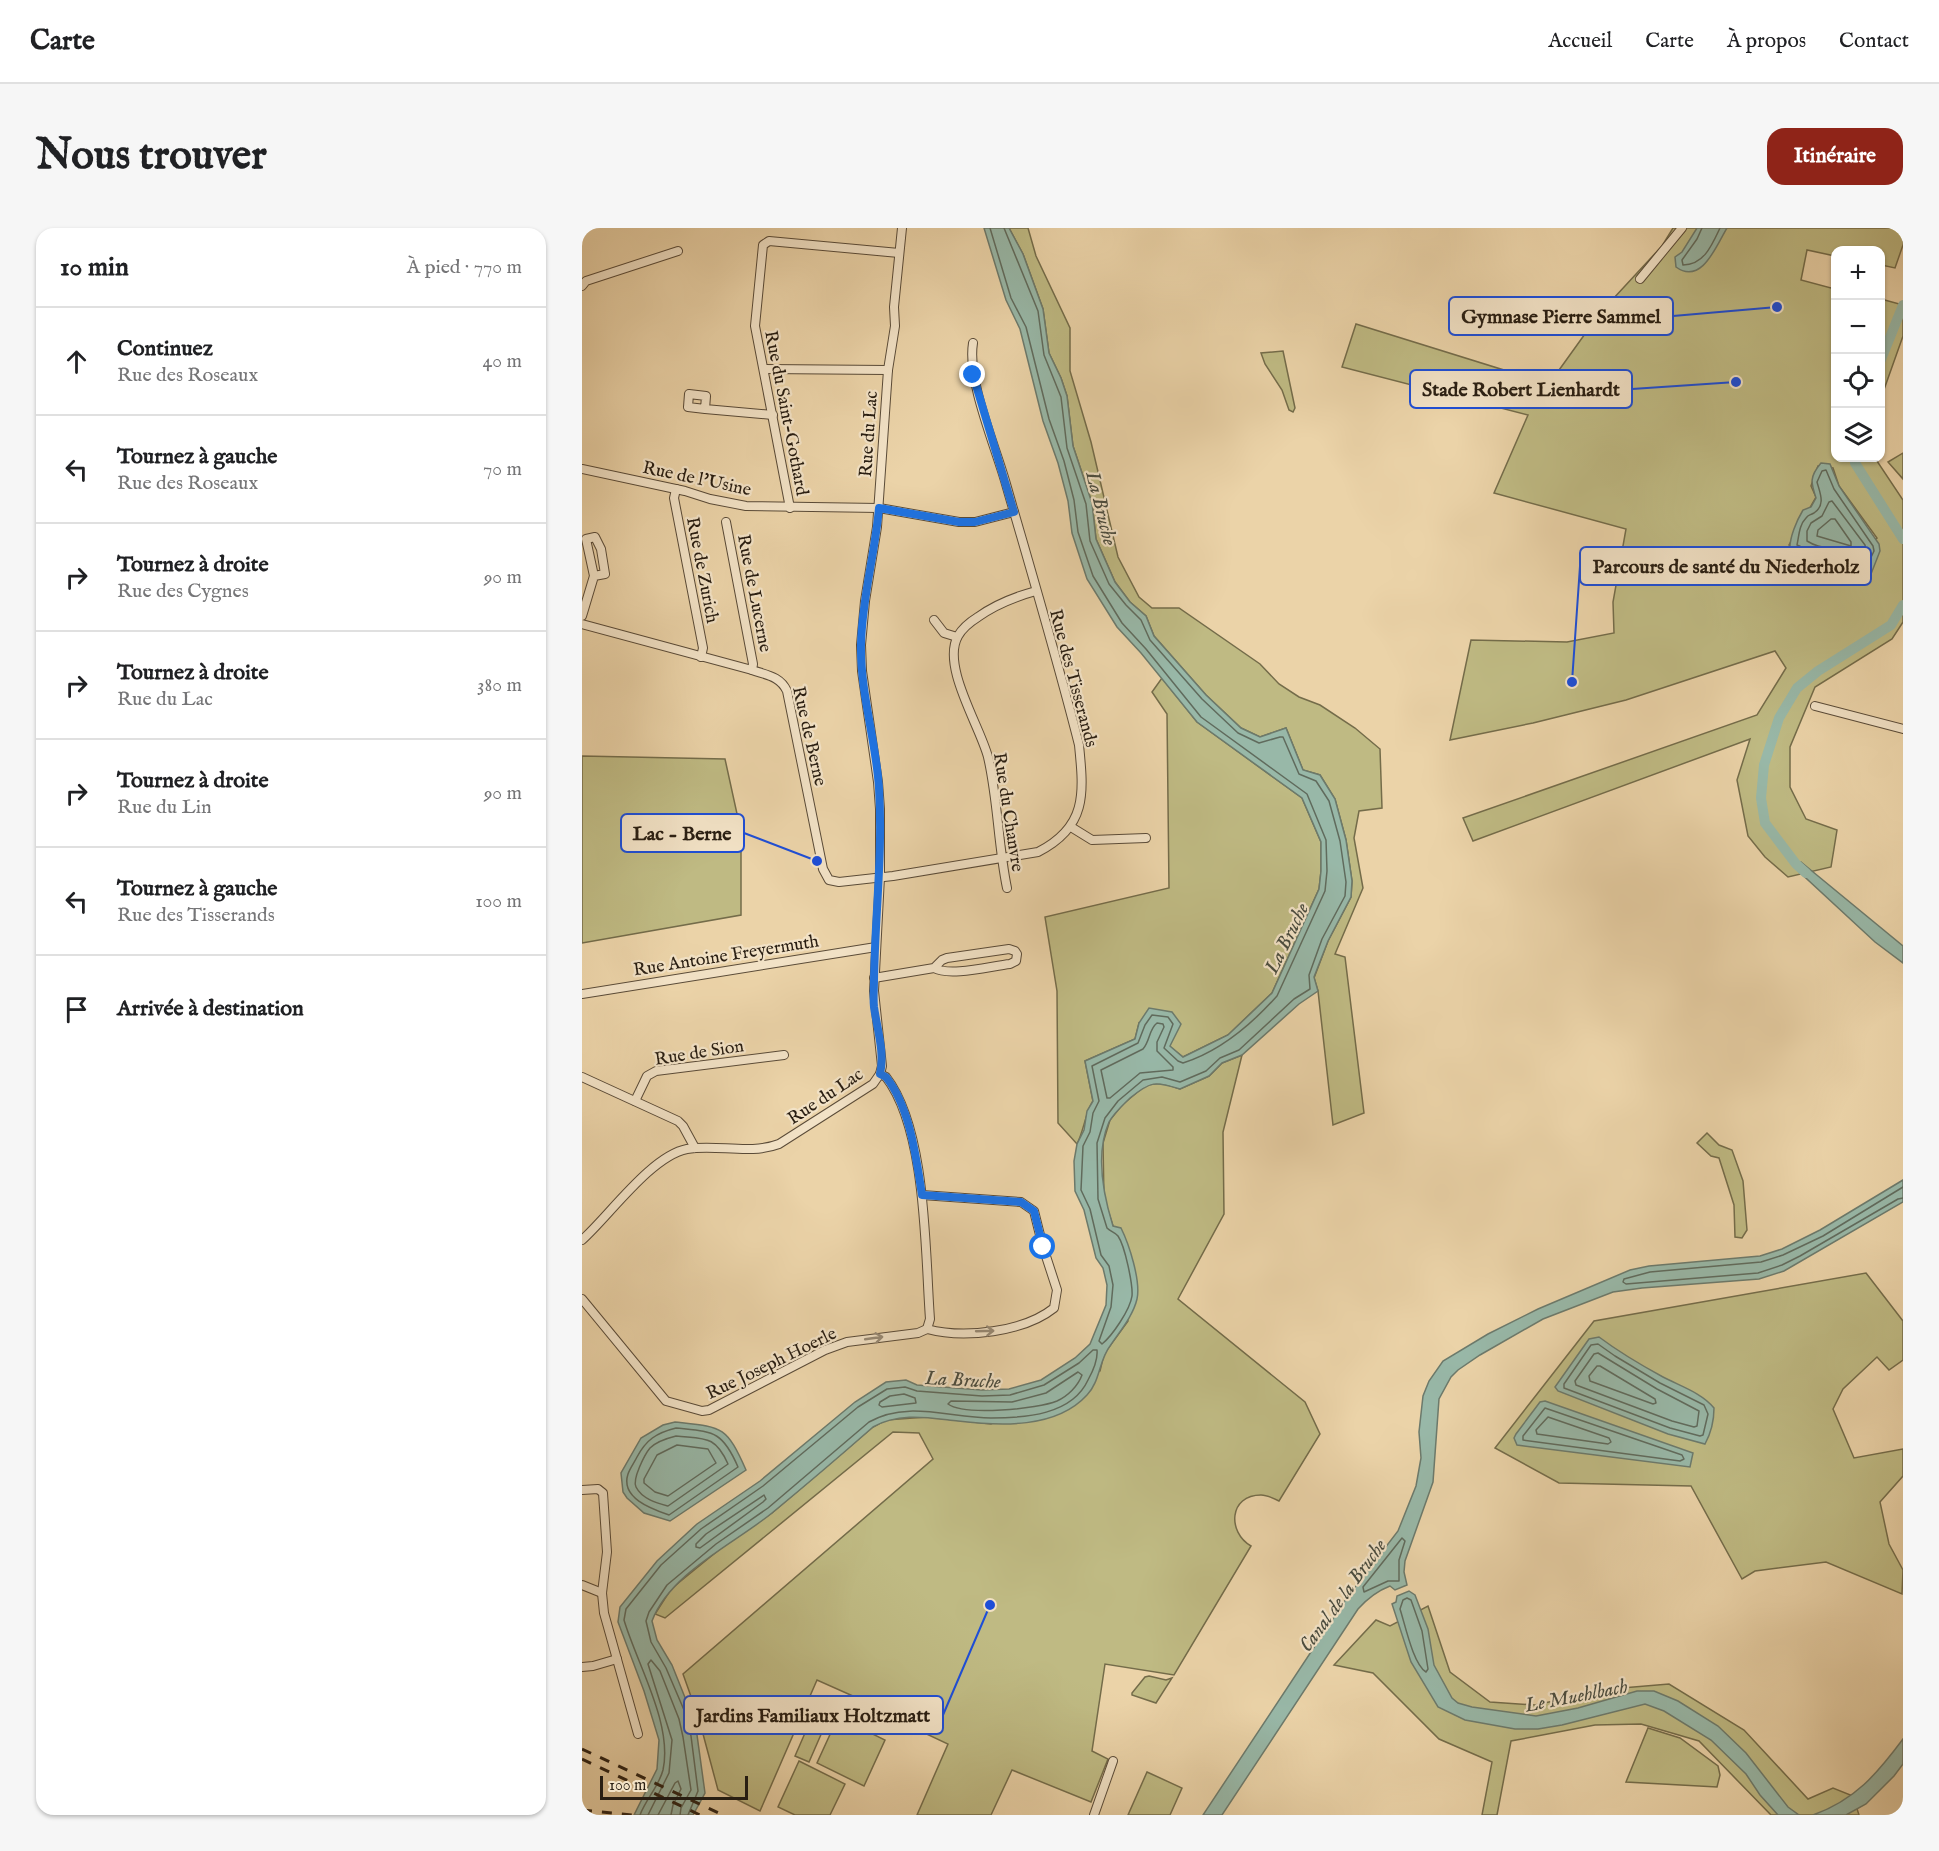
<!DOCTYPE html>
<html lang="fr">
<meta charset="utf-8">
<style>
body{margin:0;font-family:"IM FELL English",serif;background:#f6f6f6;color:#202124}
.controls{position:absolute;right:18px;top:18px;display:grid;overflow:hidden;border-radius:12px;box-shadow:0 2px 4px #0004}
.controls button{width:54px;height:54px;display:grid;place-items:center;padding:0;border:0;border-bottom:2px solid #e0e0e0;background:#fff;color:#202124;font:30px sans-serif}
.scale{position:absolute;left:18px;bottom:15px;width:148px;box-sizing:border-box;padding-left:6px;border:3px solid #291e12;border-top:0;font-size:16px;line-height:21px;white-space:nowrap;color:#291e12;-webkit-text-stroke:4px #f2e2c6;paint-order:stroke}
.stop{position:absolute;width:18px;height:18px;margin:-14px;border:4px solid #1a73e8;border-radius:50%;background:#fff}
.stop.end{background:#1a73e8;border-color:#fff;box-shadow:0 2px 6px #0008}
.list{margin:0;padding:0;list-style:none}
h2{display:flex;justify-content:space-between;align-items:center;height:78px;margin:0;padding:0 24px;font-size:26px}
h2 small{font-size:20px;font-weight:400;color:#757577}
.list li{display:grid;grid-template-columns:39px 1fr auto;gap:18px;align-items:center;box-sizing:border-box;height:108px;padding:0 24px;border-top:2px solid #e0e0e0}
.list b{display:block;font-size:22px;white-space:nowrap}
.list p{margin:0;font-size:20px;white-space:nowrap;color:#757577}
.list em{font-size:20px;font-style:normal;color:#757577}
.icon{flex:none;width:33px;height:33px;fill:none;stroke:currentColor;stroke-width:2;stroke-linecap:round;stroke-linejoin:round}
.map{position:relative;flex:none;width:1321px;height:1587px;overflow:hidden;border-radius:18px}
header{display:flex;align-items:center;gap:36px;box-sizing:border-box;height:84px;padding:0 30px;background:#fff;border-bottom:2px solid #e0e0e0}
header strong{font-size:28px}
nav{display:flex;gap:33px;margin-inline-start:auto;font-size:21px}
.intro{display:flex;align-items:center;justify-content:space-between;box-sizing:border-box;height:144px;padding:0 36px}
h1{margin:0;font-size:42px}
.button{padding:15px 27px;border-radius:18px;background:#8f2418;color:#fff;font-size:21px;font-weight:700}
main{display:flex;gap:36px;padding:0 36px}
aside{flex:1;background:#fff;border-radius:18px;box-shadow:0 2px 4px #0004}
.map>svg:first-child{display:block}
.green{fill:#bfba83;stroke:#746c4a;stroke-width:1.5;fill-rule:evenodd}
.water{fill:#98b8a8;stroke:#6c7a6c;stroke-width:1.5}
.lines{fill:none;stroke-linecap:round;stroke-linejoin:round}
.shore{stroke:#606b5d;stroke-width:1.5}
.canal{stroke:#98b8a8;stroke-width:10}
.street-casing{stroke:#5a4b38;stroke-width:10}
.street{stroke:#f2e2c6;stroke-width:8}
.rail{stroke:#291e12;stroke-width:3;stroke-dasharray:10 10;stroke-linecap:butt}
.oneway{stroke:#988a75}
.route{stroke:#1a73e8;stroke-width:8}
.labels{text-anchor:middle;stroke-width:4.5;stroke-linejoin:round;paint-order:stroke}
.street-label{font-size:18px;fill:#291e12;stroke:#f2e2c6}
.water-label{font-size:20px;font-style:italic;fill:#4a4c3f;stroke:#f2e2c6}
.leader{fill:none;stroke:#1d4ed8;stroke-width:2}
.callout-dot{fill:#1d4ed8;stroke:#f2e2c6;stroke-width:2}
.callout{fill:#f2e2c6;stroke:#1d4ed8;stroke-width:2}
.callout-label{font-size:20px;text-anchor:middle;font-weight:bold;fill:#291e12}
</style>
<header>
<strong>Carte</strong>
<nav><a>Accueil</a><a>Carte</a><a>À propos</a><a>Contact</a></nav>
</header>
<div class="intro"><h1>Nous trouver</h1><a class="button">Itinéraire</a></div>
<main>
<aside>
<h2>10 min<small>À pied · 770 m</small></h2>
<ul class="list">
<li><svg class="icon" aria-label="ahead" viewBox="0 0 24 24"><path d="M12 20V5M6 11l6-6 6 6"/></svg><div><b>Continuez</b><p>Rue des Roseaux</p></div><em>40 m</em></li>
<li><svg class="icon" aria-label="left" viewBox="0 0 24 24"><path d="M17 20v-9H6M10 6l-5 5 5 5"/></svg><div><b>Tournez à gauche</b><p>Rue des Roseaux</p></div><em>70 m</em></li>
<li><svg class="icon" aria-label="right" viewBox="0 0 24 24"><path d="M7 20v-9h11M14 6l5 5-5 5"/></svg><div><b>Tournez à droite</b><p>Rue des Cygnes</p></div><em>90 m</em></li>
<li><svg class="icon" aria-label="right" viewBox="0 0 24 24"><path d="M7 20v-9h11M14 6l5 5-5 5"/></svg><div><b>Tournez à droite</b><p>Rue du Lac</p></div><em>380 m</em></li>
<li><svg class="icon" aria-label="right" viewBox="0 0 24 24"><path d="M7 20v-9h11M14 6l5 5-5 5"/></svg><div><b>Tournez à droite</b><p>Rue du Lin</p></div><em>90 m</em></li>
<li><svg class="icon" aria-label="left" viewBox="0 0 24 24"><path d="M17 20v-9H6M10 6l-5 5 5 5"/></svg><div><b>Tournez à gauche</b><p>Rue des Tisserands</p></div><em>100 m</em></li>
<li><svg class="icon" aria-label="arrive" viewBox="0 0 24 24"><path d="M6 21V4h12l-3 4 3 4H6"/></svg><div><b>Arrivée à destination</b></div></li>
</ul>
</aside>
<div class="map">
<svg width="1321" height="1587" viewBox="0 0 1321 1587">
<rect width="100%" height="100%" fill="#ebd3a8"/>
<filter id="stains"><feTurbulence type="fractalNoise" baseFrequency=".00333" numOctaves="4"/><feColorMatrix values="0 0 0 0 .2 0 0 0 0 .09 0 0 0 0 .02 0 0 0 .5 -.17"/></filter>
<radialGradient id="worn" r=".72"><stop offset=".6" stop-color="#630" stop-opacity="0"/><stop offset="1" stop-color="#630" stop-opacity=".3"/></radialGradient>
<g class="green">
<path d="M427,0H446L454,28L488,100V143L509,214L536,329L557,369L570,380H597L678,436L697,456L717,469L738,477L773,500L798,521L800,580L777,583L772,610L781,660L753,726L763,729L782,885L751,897L736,763L732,750L746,713L769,669L770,653L764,612L753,571L738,547L721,542L704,500L678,509L659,500L624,467L572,408L564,388L548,374L533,354L514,311L510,275L491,218L485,168L479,150L467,125L461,81L441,26Z"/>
<path d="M1091,0H1321V17L1313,40L1299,37L1298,22H1254L1253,28L1225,22L1219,52L1253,61L1254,230H1293L1321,272V394L1310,411L1233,459L1208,519V559L1224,591L1255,602L1249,639L1206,649L1183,629L1166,608L1155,552L1168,511L891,613L881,590L1175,487L1204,440L1193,423L1044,472L951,495L868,512L889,412L985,414L1032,405L1031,374L1044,301L912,265L946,187L760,139L774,96L967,156L1018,85L1080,18ZM1236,238L1251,240L1257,258L1295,310L1253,338L1246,333L1237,334L1207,317L1234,269L1229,258Z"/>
<path d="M1299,71L1321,77V108L1299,170Z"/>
<path d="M701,123L713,180L711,184L707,182L700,162L683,136L679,125Z"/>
<path d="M1321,225V251L1306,234Z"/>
<path d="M580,450L615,494L720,570L739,614V643L737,661L690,765L646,807L601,829L557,795L553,811L503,833L511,873C503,886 502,902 495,916L476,895L475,763L463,689L587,660L585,486L570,464Z"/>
<path d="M0,528L143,531L159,604V687L0,715Z"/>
<path d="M660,827L641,904L642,986L596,1071L723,1174L738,1206L697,1273C691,1270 685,1267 679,1267C647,1267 645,1304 669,1318L592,1447L523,1436L510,1523L526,1531L509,1574L430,1542L409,1587H335L366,1516L332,1500L318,1489L235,1452L178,1583L136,1562L117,1491L101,1446L351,1231L337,1205L311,1204L83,1390L73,1386L89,1361L138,1321L190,1285L291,1199L304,1192L345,1189L409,1196L518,1143L522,1126L546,1093L531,998L522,970L521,915L528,892L540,877L564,857L580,855L598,861L627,848L640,835Z"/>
<path d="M1125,905L1137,917L1150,922L1161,953L1165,1002L1160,1010L1153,1009L1152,977L1137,930L1129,928L1115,915Z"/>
<path d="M1284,1045L1321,1093V1132L1307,1142L1295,1129L1261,1161L1251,1181L1272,1230L1321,1221V1248L1298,1274L1307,1316L1321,1342L1320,1366L1244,1334L1173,1343L1160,1351L1109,1258L977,1255L913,1220L1012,1093Z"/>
<path d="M846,1378L868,1444L908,1474L953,1477L1028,1461L1087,1456L1162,1502L1226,1571L1251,1560L1271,1568L1277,1587H1189L1117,1513L1059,1496L1013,1497L929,1513L915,1587H900L910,1534L857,1511L791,1445L752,1437L794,1392L808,1398Z"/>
<path d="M567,1448L584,1452L590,1450L574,1475L550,1467V1465L563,1449Z"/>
<path d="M237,1473L251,1479L227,1534L213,1528Z"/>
<path d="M256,1489L303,1512L282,1558L235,1535Z"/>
<path d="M1066,1500L1098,1510L1136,1538L1138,1547L1135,1559L1044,1554Z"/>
<path d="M217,1533L263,1556L248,1587H213L196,1579Z"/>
<path d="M565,1544L600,1560L588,1587H546Z"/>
</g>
<g class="water">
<path d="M402,0H427L441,26L461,81L467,125L479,150L485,168L491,218L510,275L514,311L533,354L548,374L564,388L572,408L624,467L659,500L678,509L704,500L721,542L738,547L753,571L764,612L770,653L769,669L746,713L732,749L736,763L717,776L660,827L640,835L627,848L598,861C573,853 569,853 548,870C541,877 532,885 527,894C513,926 521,966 531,998L539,1000C547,1016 559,1053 555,1071C551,1088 538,1103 528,1118C517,1132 518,1154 505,1167C474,1201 418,1198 376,1193C347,1190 318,1184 291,1199C258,1228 224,1257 190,1285C152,1316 88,1345 70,1393L75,1412L90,1437L110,1487L115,1507L123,1565L111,1587H52L75,1541L77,1512L62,1463L36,1394L38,1379L75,1333L115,1296L178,1253L273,1174L304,1154L324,1152L335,1157L400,1162L427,1161L459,1152L493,1130L508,1116L524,1077L525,1057L521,1040L514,1030L502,982L493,963L492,933L495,916L502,902L505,883L511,873L503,833L553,811L557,795L567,780L590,784L599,796L588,818L601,829L646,807L690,765L737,661L739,643V614L720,570L615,494L559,425L535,399L505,351L490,305L486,273L476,235L461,193L438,101L424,72Z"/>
<path d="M1115,0H1145C1135,16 1120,58 1094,39L1093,29L1100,24Z"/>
<path d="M1239,235L1248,236L1257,258L1297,316L1298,323L1289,346L1285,348L1253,338L1246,333L1237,334L1208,322C1207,310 1215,292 1221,282L1229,279L1234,270C1229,255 1227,249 1239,235Z"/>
<path d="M1219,634L1321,718V735L1293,714L1212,639Z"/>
<path d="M1321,952V974L1202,1043L1177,1051L1060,1060L1031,1064L961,1091L898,1127L876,1142L869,1149L857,1171L851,1254L823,1333L822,1344L825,1357L813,1362L808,1358C795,1363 785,1371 776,1381L640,1587H621L764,1371L816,1303L834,1258L839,1230L837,1204L841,1168L847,1153L861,1133L906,1106L956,1081L1048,1042L1067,1038L1178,1028L1200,1021L1238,1002Z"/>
<path d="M1017,1109C1037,1124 1059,1137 1081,1149C1098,1158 1120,1165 1132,1180C1132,1192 1129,1205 1123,1216L1086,1206L976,1163L973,1159L1007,1111Z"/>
<path d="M963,1173L1111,1225L1108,1239L935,1217L932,1210L934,1206L958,1174Z"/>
<path d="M93,1194C140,1199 144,1197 164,1242L88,1293L62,1285L45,1270L41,1264L39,1245L59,1210L81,1197Z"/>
<path d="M827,1363L833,1367L846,1401L852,1437L870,1470L876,1475L890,1479L954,1488L996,1480L1055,1463H1072L1096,1473L1136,1498L1164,1525L1206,1579L1217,1587H1196L1178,1567L1164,1546L1129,1512L1082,1483L1063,1476L980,1497L956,1501H933L883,1492L856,1479L829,1434L810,1376L814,1374L815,1368Z"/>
<path d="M1321,1511V1536L1312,1548L1284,1576L1264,1587H1231C1273,1572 1295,1546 1321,1511Z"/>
</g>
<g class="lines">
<g class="shore">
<path d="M408,0L429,70L444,99L467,191L482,233L492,272L496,304L511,348L540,395L564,421L619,489L725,566L744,612L745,643L743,663L695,768C669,797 639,823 601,835L596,833L582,820L591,796L586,789L570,787L563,797L556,815L510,838L517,873L511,885L508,904L501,918L499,962L508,981L519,1027L527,1038L531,1057L529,1079L517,1113L520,1116C530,1108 548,1082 550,1068C551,1057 543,1018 536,1008C533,1004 529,1004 525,1000L516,971L515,915L523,890L536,873L561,852L580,849L598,854L624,843L638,830L657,822L712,771L728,761L727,747L740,711L763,668L764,654L758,613L747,573L734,553L717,546L701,509H698L677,515L656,505L620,471L568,412L559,392L544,377L527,356L508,313L504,276L485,220L479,169L462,127L456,83L422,0"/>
<path d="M1120,0L1115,11L1100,32L1101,37C1122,37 1130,17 1138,0"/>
<path d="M1244,242L1252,261L1291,318L1292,323L1284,340L1256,333L1247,328L1238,327L1215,317C1217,308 1217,297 1224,290C1227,286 1227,288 1232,285C1244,277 1238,265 1235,254L1240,243Z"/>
<path d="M1250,273L1283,317L1284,322L1280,331C1268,330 1259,322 1248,320C1239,319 1233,318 1225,313V303L1229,295L1240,288L1247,274Z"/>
<path d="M1249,291H1253L1269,314V318L1235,308L1236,302Z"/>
<path d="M575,795L581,796L582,799L575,814V823L591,839V842L558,845L528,870H525L519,842L561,821C568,813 567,801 575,795Z"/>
<path d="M1321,959L1241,1008L1201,1027L1179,1034L1068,1044L1042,1051L1041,1054L1044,1056L1176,1045L1200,1037L1218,1028L1316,971L1321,970"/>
<path d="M1016,1116L1033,1128L1078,1155L1122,1177L1126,1186L1121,1207L1118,1208L1088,1200L982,1160V1156L1009,1117Z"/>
<path d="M1016,1125L1075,1161L1117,1183L1115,1198L1112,1199L1090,1193L994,1157L993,1153L1012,1126Z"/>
<path d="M1018,1138L1073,1171L1074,1175L1071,1176L1008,1153L1007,1148L1015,1138Z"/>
<path d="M496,1144L500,1147C496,1158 486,1168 475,1173C456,1181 382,1188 366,1176L369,1173L430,1174L464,1165Z"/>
<path d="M322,1166L333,1170L334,1175L300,1179L297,1177L298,1174L308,1168Z"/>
<path d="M963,1180L1100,1227L1102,1231L1098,1233L941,1212V1208Z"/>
<path d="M966,1189L1027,1210L1029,1214L1026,1216L955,1206L954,1202Z"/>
<path d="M94,1200C131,1204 140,1202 156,1239L87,1287C70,1281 38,1270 46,1246C48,1240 52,1235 55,1229C64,1212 74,1205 94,1200Z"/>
<path d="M94,1208C123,1211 133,1207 146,1236L86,1278C75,1275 60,1271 54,1259C50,1251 63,1226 68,1220C74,1214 86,1210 94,1208Z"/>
<path d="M95,1217L126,1221L134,1235L86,1268L73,1264L62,1255V1251L75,1227Z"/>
<path d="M182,1267L184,1271L181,1274L118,1320L114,1319V1316L124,1306Z"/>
<path d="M820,1310L823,1313L817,1332V1353H806L782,1364L781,1359Z"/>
<path d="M825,1370L829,1372L840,1403L846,1441L844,1444C831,1436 823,1396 818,1381L821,1372Z"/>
<path d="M58,1587C64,1571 77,1558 81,1542C91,1496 55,1436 42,1392L44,1381L79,1337L119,1301L181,1258L276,1179L305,1161L323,1159L335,1163L400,1168L428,1167L462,1157L497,1135L511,1122H515C516,1132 511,1143 506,1152C490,1187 443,1190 409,1190C368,1190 325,1172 287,1194L186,1280L134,1316L85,1357L67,1384L64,1393L69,1414L84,1440L105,1489L109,1508L116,1563L106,1587"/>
<path d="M66,1587L87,1545L90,1512L66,1436L69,1432L78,1443L97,1491L101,1509L109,1562L99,1580L98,1587"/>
<path d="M76,1587L93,1555L96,1553L99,1561L91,1577L89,1587"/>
</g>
<g class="canal">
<path d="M1298,134L1321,77"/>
<path d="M1273,230V235L1321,311"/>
<path d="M1224,645L1214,636L1183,595L1179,570L1182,537L1197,490L1215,460L1236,443L1309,397L1321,377"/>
</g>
<defs>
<g id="street">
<path d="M1058,51L1100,0"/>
<path d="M0,58L4,53L96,23"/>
<path d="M182,141L306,142"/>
<path d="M123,181L106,179L107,166L124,168L123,181L191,187"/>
<path d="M0,241L103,263L128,271L164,278L297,280L377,294H393L432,284"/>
<path d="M94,261L92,270L121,420L119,429"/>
<path d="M208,280L173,98L181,17L187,13L317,25"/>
<path d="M144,294L171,436L170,442"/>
<path d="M0,388L12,348L4,311L13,309L19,321L23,346L12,348"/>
<path d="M352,392L362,405L375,409"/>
<path d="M0,396L170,442C184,447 198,448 205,463L241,641L247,652L257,654L311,648L456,624C505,599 502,566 497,517C475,430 449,343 424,256C413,217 385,153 391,115"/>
<path d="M1233,478L1321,501"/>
<path d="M489,599L510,612L564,610"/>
<path d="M425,660C416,617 416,572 406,529C398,498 359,438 376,408C381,399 388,394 396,389C414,376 432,369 454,363"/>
<path d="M292,750L352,740L360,732L365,730L427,721L433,723L435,726L434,733L428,736C409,738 368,749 352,740"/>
<path d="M0,766L294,719"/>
<path d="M298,846L304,849C345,902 343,1025 348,1091L345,1101"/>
<path d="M0,849L96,893L101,898L113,920"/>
<path d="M53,873L65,848L74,843L202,827"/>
<path d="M340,967L439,974L452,983L461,1019L475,1062L472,1080C442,1104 382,1111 345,1101"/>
<path d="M0,1012C27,988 69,928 105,921C135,916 168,927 197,916L291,856L298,846L300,838L292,763L298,649V581L296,554L280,443L279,417L283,373L295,299L306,142L313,98L312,79L320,0"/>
<path d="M0,1071L84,1173L120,1183L127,1182L243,1122L265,1114L336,1105L345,1101"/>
<path d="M0,1262L16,1261L21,1265L25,1324L20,1365L22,1385L56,1506"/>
<path d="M0,1357L20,1365"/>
<path d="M0,1439L11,1438L35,1431"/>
<path d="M512,1587L531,1533"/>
</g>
</defs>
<use href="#street" class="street-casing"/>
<use href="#street" class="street"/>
<g class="rail">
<path d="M0,1521L141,1587"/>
<path d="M0,1531L118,1587"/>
<path d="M0,1582L51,1587"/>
</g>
</g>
<defs><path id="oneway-shaft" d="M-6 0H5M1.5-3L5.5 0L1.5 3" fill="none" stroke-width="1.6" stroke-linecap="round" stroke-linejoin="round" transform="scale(1.5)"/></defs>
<g class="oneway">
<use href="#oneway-shaft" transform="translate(403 1103) rotate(-2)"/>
<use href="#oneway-shaft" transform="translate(292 1110) rotate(-8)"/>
</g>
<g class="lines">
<path class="route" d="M391,147L432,284L393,294H377L297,280C293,326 280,370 279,416C278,465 294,512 297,560C301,625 293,687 292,752C292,761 291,770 292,779C295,801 303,824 298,846L304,849C328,879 334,929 340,967L439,974L452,983L461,1019"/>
</g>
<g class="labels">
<g class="street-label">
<text transform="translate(205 185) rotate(79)" y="6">Rue du Saint-Gothard</text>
<text transform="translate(286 206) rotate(-86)" y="6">Rue du Lac</text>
<text transform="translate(115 250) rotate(12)" y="6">Rue de l'Usine</text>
<text transform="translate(121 342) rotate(79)" y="6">Rue de Zurich</text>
<text transform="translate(173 365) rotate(79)" y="6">Rue de Lucerne</text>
<text transform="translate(492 450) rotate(75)" y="6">Rue des Tisserands</text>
<text transform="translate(228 508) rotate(77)" y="6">Rue de Berne</text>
<text transform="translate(427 584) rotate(81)" y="6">Rue du Chanvre</text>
<text transform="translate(144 727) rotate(-9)" y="6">Rue Antoine Freyermuth</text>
<text transform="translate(117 824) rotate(-9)" y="6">Rue de Sion</text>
<text transform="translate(243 868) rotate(-34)" y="6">Rue du Lac</text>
<text transform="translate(189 1135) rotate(-26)" y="6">Rue Joseph Hoerle</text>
</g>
<g class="water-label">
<text transform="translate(520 280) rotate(76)" y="7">La Bruche</text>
<text transform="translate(704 710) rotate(-64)" y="7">La Bruche</text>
<text transform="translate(381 1151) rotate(3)" y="7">La Bruche</text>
<text transform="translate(760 1367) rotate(-54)" y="7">Canal de la Bruche</text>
<text transform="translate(994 1467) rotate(-11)" y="7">Le Muehlbach</text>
</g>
</g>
<path class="leader" d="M1195 79L1091 88M1154 154L1050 161M990 454L998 338M235 633L162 605M408 1377L361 1487"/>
<g class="callout-dot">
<circle cx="1195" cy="79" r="6"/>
<circle cx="1154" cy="154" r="6"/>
<circle cx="990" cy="454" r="6"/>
<circle cx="235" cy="633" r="6"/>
<circle cx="408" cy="1377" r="6"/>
</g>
<g class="callout">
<rect x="867" y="69" width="224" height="38" rx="6"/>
<rect x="828" y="142" width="222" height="38" rx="6"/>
<rect x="998" y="319" width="291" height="38" rx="6"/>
<rect x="39" y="586" width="123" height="38" rx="6"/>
<rect x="102" y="1468" width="259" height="38" rx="6"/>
</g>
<g class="callout-label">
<text x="979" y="95">Gymnase Pierre Sammel</text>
<text x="939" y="168">Stade Robert Lienhardt</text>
<text x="1144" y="345">Parcours de santé du Niederholz</text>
<text x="100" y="612">Lac - Berne</text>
<text x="231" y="1494">Jardins Familiaux Holtzmatt</text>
</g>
<rect width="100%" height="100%" filter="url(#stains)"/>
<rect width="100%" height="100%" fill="url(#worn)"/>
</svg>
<div class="controls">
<button>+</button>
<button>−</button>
<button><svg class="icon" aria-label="locate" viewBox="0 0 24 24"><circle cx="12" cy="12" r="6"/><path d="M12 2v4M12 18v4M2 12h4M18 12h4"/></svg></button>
<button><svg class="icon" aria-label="layers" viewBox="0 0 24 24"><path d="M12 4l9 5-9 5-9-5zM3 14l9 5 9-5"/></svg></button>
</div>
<div class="scale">100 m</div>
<div class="stop" style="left:461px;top:1019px"></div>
<div class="stop end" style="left:391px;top:147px"></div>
</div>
</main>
